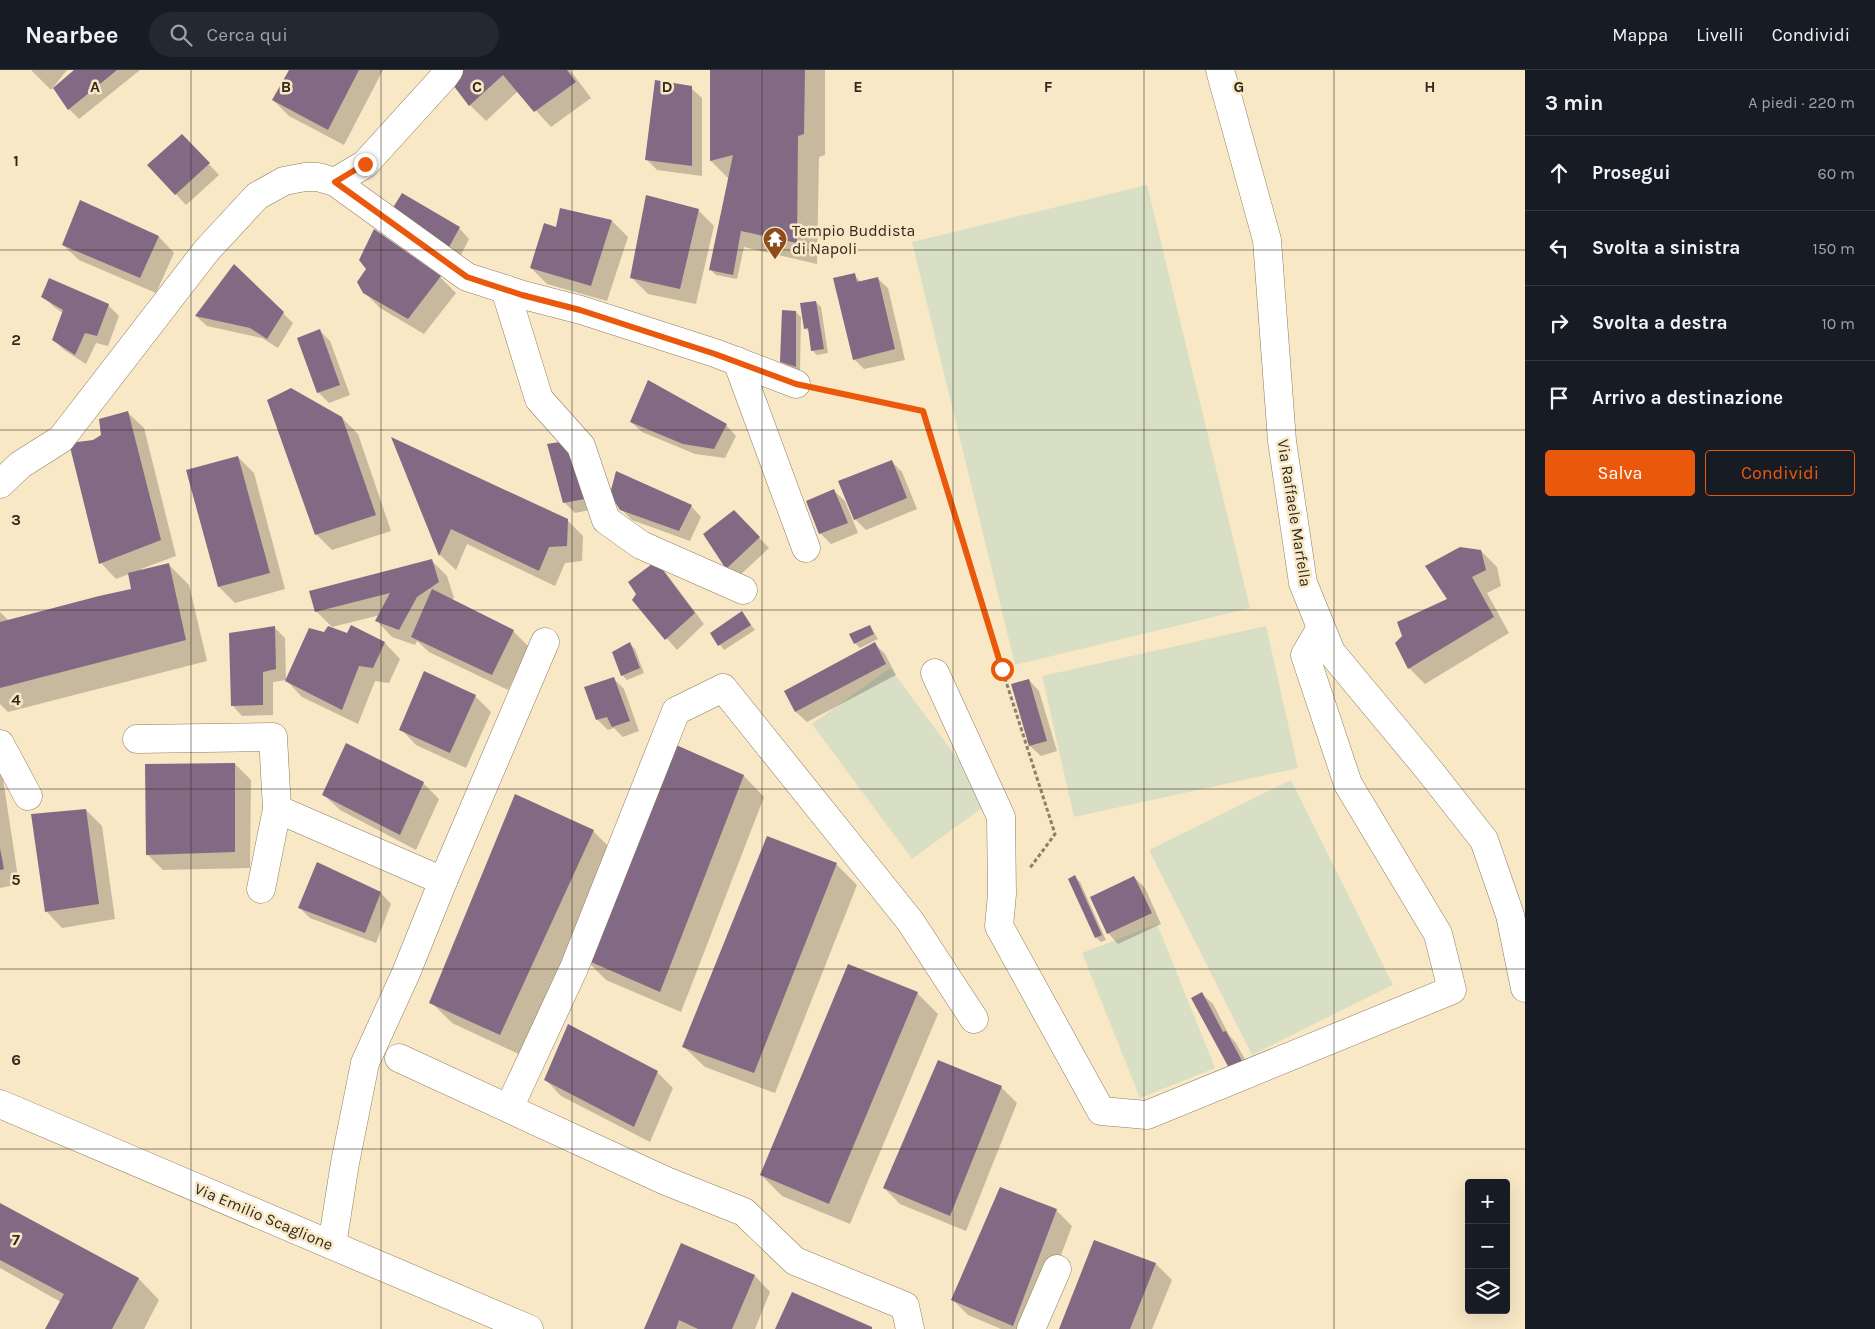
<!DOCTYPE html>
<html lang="it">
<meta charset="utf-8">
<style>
body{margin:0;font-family:Karla,sans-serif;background:#242831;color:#f1f3f6}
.controls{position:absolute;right:15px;bottom:15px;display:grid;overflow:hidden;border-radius:5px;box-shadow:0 5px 20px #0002}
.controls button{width:45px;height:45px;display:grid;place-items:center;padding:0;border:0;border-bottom:1px solid #363941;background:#171b24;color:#f1f3f6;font:25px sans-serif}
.stop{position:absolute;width:15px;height:15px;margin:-11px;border:4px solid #ea580c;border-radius:50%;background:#fff}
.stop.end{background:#ea580c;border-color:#fff;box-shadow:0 1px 5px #0008}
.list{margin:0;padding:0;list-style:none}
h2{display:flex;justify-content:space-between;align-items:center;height:65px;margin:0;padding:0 20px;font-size:21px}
h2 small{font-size:16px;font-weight:400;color:#9ea1a6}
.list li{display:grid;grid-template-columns:32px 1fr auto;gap:15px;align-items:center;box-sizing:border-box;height:75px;padding:0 20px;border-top:1px solid #363941}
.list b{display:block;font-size:19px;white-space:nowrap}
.list em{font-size:16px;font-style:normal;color:#9ea1a6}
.actions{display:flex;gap:10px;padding:15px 20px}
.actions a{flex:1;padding:11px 0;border:1px solid #ea580c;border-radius:5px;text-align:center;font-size:18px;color:#ea580c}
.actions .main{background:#ea580c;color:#fff}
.icon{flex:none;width:28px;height:28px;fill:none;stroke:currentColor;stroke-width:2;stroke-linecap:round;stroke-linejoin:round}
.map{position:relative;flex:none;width:1525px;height:1259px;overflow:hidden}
header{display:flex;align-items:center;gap:30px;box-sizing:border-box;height:70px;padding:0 25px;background:#171b24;border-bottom:1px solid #363941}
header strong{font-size:24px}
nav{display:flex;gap:28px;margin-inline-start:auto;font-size:18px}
.search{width:350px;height:45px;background:#242831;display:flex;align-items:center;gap:12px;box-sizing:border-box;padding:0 18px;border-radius:28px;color:#9ea1a6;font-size:19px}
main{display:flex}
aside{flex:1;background:#171b24}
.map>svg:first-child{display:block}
.green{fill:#d8dfc5}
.shadow{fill:#0003}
.building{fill:#836a84}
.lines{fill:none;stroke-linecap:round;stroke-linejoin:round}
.minor-casing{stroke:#8d7d5f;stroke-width:29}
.major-casing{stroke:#8d7d5f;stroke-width:29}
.path{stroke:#8b8069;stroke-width:3;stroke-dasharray:4 2.5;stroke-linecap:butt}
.minor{stroke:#fff;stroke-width:28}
.major{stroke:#fff;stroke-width:28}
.route{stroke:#ea580c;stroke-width:6}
.grid{fill:none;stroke:#302a1d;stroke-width:1;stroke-opacity:0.55}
.labels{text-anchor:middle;stroke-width:5;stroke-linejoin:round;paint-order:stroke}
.poi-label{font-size:16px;fill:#302a1d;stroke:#f9e8c6;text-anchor:start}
.street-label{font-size:16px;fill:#302a1d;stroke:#f9e8c6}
.grid-label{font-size:16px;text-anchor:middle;font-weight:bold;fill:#302a1d;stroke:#f9e8c6;stroke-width:5;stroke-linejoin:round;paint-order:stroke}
</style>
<header>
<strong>Nearbee</strong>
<div class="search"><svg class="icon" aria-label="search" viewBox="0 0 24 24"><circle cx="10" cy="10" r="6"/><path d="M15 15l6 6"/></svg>Cerca qui</div>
<nav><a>Mappa</a><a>Livelli</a><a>Condividi</a></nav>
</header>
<main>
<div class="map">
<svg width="1525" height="1259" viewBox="0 0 1525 1259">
<rect width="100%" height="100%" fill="#f9e8c6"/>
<g class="green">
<path d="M1147,115L1250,538L1015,595L912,172Z"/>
<path d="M1266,556L1298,698L1074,747L1042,606Z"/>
<path d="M890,598L990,732L912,789L812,654Z"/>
<path d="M1291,710L1393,915L1252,985L1149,780Z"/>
<path d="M1157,854L1215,998L1140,1028L1082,883Z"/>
</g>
<g class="shadow">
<path d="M31,0H67L51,20Z"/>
<path d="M76,0H140L79,49L69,39Z"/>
<path d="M290,0H383L344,75L289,46L273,30Z"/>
<path d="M462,0H570L591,28L551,57L518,21L486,51L470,35L451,11Z"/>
<path d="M711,0H825V85L819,87L817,194L744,177L737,209L716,205L711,200L729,109L711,91Z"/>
<path d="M691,18L702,28V106L657,100L647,90Z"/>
<path d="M192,76L219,105L186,135L149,95Z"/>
<path d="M81,132L159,167L174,183L156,223L79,190L63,175Z"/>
<path d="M561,140L612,151L628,167L607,231L547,214L531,198L557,158Z"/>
<path d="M698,140L714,156L696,234L648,224L632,208Z"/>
<path d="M403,151L459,158L469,169L459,189Z"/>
<path d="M374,161L440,207L456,223L424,264L380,238L364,222Z"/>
<path d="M234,195L293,253L278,278L262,268L207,256L196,246Z"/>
<path d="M854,205L861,212L877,208L888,218L905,290L864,299L854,289Z"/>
<path d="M43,226L108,235L119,246L108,276L96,273L86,294L64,280L54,270L63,243L54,237Z"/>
<path d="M816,232L821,237L828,283L817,285L812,280L810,262L805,258Z"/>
<path d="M796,242L801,247L800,301L787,296L782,291Z"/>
<path d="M320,261L330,271L350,325L329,333L318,322Z"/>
<path d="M128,343L144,358L176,486L141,499L142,501L168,494L189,515L207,591L8,642L0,634V542L9,551L133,520L129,504L116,509L101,493L94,371L103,366Z"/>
<path d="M342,348L358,364L391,461L332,480L316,464Z"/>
<path d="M631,352L726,355L736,366L725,388L695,384L642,362Z"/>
<path d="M393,370L567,450L583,466L582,491L565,493L555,516L467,474L456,500L440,485Z"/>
<path d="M548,375L595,439L575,443L564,432Z"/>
<path d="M238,387L254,403L285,519L235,533L219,517Z"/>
<path d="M891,391L902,402L917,439L866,460L855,449Z"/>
<path d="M834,421L845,431L858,463L831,474L820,463Z"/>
<path d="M691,436L701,447L690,471L632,450L621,439Z"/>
<path d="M734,441L769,478L737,508L727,498Z"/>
<path d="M1481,481L1497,497L1501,516L1487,523L1509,563L1425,614L1409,598L1404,567L1449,529Z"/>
<path d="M431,490L447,506L454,528L451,530L513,561L529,577L508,620L429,582L417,571L415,575L392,567L377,551L380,545L332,557L316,541Z"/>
<path d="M656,493L666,503L704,554L677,580L633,530Z"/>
<path d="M742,543L755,560L724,580L711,563Z"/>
<path d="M352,556L385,573L400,589L389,613L375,611L358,654L302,627L287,611L324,564L348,565Z"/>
<path d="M870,556L878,569L860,578L855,573Z"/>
<path d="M274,557L285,568L286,610L273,612V645L242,646L232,635Z"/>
<path d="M630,574L635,579L644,603L627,610L622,605Z"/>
<path d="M875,574L885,584L896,605L807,652L796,642L786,621Z"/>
<path d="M614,609L624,619L639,661L623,667L614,658L608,660L597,649Z"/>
<path d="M1029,610L1039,621L1057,681L1041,686L1030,676Z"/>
<path d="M475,626L491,642L466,698L416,675L401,659Z"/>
<path d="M675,676L744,706L764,727L681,942L606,910L585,889Z"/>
<path d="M0,689L19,814L0,818Z"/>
<path d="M235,694L251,710L250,798L163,800L147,784Z"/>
<path d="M423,713L439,729L416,780L340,740L324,725Z"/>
<path d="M86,740L102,756L115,849L62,858L47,842Z"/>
<path d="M593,761L614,782L521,985L452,953L431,932Z"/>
<path d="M318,794L381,823L391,834L376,873L310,848L299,837Z"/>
<path d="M836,794L857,815L775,1023L705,997L684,977Z"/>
<path d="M1075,807L1080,812L1106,870L1101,872L1096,867Z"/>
<path d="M1134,807L1145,818L1161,854L1118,874L1108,863Z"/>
<path d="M917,923L938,944L850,1154L782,1126L761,1105Z"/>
<path d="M1202,924L1213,934L1229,965L1236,973L1252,1002L1230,997Z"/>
<path d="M657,1002L673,1018L650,1072L561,1026L546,1010Z"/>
<path d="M1001,1017L1017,1033L966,1161L900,1134L884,1118Z"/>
<path d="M0,1134L139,1209L159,1230L144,1259H46L61,1232L0,1198Z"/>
<path d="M1056,1140L1072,1156L1033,1259H1001L968,1245L952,1229Z"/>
<path d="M1095,1171L1156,1194L1172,1210L1152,1259H1061Z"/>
<path d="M681,1175L755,1206L770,1222L755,1259H646Z"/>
</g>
<g class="building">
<path d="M74,0H117L68,40L53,18Z"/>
<path d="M289,0H359L328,60L272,30Z"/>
<path d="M460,0H567L576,12L534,42L503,5L469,36L450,11Z"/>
<path d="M710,0H805L804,64L798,66L797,173L741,161L733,205L709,200L733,85L710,91Z"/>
<path d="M655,10L692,16V96L645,90Z"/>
<path d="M182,64L210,93L175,125L147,95Z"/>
<path d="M402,123L460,157L448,179L391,141Z"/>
<path d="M646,125L699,139L680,219L630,208Z"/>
<path d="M80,130L159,166L140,208L62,175Z"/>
<path d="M560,138L612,150L591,216L530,198L544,153L556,157Z"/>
<path d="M374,159L441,206L408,249L363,223L357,212L366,199L359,190Z"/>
<path d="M234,194L284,242L267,269L250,258L195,246Z"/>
<path d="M855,203L857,212L878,207L895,279L853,290L833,208Z"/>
<path d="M49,208L109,234L97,266L85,263L75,285L52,270L63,240L41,227Z"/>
<path d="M816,231L824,279L811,281L808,258L804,259L800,233Z"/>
<path d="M782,240L796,241V297L780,292Z"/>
<path d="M320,259L340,315L317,323L297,268Z"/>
<path d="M648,310L727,354L714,379L683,374L630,352Z"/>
<path d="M291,318L342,347L376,445L315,465L267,330Z"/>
<path d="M128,341L161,470L99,494L69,373L93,370L101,365L99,349Z"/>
<path d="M391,367L568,449L567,476L549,477L539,501L451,459L439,486Z"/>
<path d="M566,371L585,429L563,433L547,374Z"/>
<path d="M238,386L270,503L218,517L186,400Z"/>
<path d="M892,390L907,428L854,450L838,411Z"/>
<path d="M616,401L692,435L679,461L620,440L610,424Z"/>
<path d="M834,419L848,453L819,464L806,431Z"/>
<path d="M734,440L760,467L726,499L703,464Z"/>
<path d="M1460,477L1481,480L1486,500L1472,507L1494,547L1408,599L1395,573L1402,566L1397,552L1447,529L1425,496Z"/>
<path d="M432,489L439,512L417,527L399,560L375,551L390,523L315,542L309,521Z"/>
<path d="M656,491L695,543L665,570L632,530L636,524L628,512Z"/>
<path d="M169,493L186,570L0,618V552L99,526L131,519L128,503Z"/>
<path d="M432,519L514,560L492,605L411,567Z"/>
<path d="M742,541L751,555L718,576L710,563Z"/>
<path d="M351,555L385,572L373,598L359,596L342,640L285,611L309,558L324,562L328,556L347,563Z"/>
<path d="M870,555L874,564L854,574L849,564Z"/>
<path d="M275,556L276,599L263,602V635L231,636L229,563Z"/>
<path d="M630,572L640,598L621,606L612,582Z"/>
<path d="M875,572L886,594L795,642L784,621Z"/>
<path d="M424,601L476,625L450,683L399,660Z"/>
<path d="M614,607L630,651L612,657L607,647L596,650L584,617Z"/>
<path d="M1029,609L1047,671L1029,676L1011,614Z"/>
<path d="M346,673L424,712L400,765L322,725Z"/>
<path d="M674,674L744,705L660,922L584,889Z"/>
<path d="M235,693V782L146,785L145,694Z"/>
<path d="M515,724L594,760L500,965L429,933Z"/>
<path d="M86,739L99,834L45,842L31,744Z"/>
<path d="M767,766L837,793L754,1003L682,977Z"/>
<path d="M0,778L4,799L0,800Z"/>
<path d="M317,792L381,822L365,863L298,838Z"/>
<path d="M1075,805L1102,865L1095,868L1068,809Z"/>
<path d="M1134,806L1152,843L1107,864L1090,827Z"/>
<path d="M848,894L918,922L829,1134L760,1105Z"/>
<path d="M1202,922L1223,962L1226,961L1242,991L1229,998L1191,928Z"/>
<path d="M568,954L658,1001L634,1057L544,1010Z"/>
<path d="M938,990L1002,1016L950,1146L883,1118Z"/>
<path d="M1000,1117L1057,1139L1013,1256L951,1230Z"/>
<path d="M0,1133L139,1208L112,1259H45L64,1224L0,1190Z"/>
<path d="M1094,1170L1156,1193L1130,1259H1059Z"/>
<path d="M681,1173L755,1205L732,1259H698L679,1250L676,1259H644Z"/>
<path d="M792,1222L872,1257V1259H775Z"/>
</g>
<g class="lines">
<defs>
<g id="minor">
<path d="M1220,0L1267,170L1282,371L1303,513L1331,582L1429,700L1484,770L1510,845L1525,918"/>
<path d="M335,112L365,94L444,7L449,0"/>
<path d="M505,219L539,329L581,376L606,450L641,475L743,520"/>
<path d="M737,291L806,478"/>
<path d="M0,414L20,395L61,369L207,180L257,126L284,111L305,107H318L335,112L467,207L523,225L581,240L715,283L796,314"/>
<path d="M935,603L1001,747L1002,824L999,856L1101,1041L1147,1045L1452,920L1438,864L1348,714L1305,585L1321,558"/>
<path d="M137,669L273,667L277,739L443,811"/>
<path d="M0,674L28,726"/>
<path d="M261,819L277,739"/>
<path d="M399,988L666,1111L744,1142L795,1191L905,1236L910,1259"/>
<path d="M509,1038L574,898L676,641L723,618L910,851L974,949"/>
<path d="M332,1175L345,1093L365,993L406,903L443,811L545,572"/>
<path d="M1031,1259L1057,1199"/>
</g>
<path id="major" d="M0,1034L529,1259"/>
</defs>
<use href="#minor" class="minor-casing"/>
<use href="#major" class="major-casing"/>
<path class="path" d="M821,319L923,341L1002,599L1055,764L1030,798"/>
<use href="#minor" class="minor"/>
<use href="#major" class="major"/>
</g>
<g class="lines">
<path class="route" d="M365,94L335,112L467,207L522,225L580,240L715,284L796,314L923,341L1002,599"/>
</g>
<path class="grid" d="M191,0V1259M381,0V1259M572,0V1259M762,0V1259M953,0V1259M1144,0V1259M1334,0V1259M0,180H1525M0,360H1525M0,540H1525M0,719H1525M0,899H1525M0,1079H1525"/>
<defs>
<symbol id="temple-pin" viewBox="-11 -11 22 30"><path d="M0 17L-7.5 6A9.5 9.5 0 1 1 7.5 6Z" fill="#8e4c19" stroke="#f9e8c6"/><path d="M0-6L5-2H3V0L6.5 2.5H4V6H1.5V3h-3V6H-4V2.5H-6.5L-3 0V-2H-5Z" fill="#fff"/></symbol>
</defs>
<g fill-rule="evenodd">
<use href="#temple-pin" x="761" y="155" width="28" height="38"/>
</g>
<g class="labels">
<g class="poi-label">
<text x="792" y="166">Tempio Buddista<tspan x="792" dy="18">di Napoli</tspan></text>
</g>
<g class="street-label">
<text transform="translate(1295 443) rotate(81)" y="6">Via Raffaele Marfella</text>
<text transform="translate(264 1146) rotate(23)" y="6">Via Emilio Scaglione</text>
</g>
</g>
<g class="grid-label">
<text x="95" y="22">A</text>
<text x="286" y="22">B</text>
<text x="477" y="22">C</text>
<text x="667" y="22">D</text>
<text x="858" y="22">E</text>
<text x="1048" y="22">F</text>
<text x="1239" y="22">G</text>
<text x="1430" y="22">H</text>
<text x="16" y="96">1</text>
<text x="16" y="275">2</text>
<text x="16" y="455">3</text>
<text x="16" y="635">4</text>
<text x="16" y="815">5</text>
<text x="16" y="995">6</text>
<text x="16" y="1175">7</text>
</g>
</svg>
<div class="controls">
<button>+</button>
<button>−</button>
<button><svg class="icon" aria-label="layers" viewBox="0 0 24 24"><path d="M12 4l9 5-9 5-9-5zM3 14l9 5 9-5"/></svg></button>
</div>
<div class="stop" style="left:1002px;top:599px"></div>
<div class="stop end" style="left:365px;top:94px"></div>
</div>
<aside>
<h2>3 min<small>A piedi · 220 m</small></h2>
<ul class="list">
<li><svg class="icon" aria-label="ahead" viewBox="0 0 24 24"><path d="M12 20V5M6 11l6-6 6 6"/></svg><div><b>Prosegui</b></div><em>60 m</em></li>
<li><svg class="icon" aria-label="left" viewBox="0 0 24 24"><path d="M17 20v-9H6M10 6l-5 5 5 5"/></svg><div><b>Svolta a sinistra</b></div><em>150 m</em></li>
<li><svg class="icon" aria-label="right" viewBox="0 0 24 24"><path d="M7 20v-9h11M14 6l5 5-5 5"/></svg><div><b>Svolta a destra</b></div><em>10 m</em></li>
<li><svg class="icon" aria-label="arrive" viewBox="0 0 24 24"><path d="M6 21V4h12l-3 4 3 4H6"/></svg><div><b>Arrivo a destinazione</b></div></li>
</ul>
<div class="actions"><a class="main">Salva</a><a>Condividi</a></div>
</aside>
</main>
